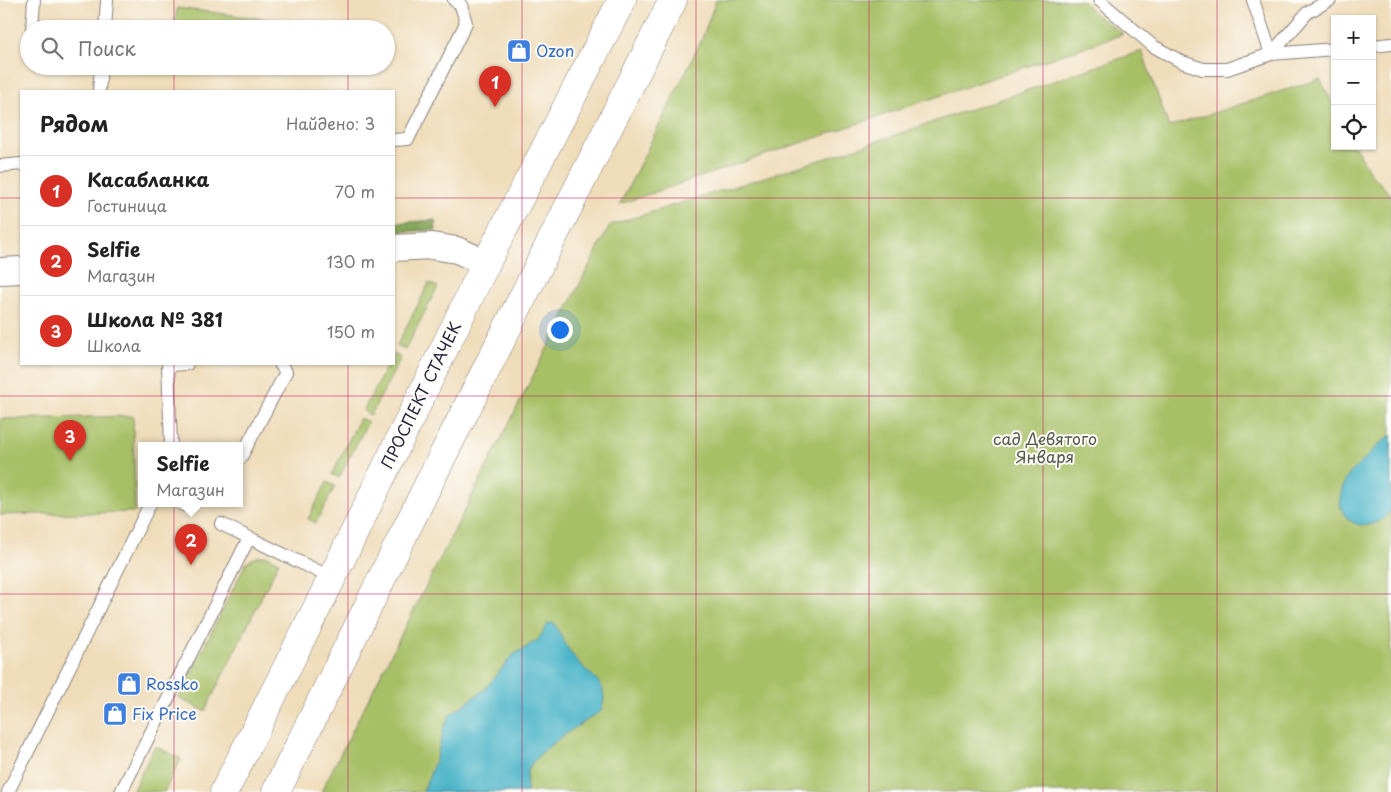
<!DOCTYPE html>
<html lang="ru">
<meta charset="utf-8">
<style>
body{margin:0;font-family:"Playpen Sans",sans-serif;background:#f6f6f6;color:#222}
.controls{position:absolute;right:15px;top:15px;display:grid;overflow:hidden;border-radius:0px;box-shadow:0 1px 4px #0004}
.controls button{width:45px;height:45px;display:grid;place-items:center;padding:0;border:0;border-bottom:1px solid #e0e0e0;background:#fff;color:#222;font:25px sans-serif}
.you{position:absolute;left:559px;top:329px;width:18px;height:18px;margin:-12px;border:4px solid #fff;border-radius:50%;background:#1a73e8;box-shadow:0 0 0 8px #1a73e833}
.badge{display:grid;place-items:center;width:32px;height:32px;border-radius:50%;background:#d93025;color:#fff;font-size:16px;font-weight:700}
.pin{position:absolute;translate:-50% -41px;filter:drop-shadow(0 1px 2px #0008)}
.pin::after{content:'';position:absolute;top:26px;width:18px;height:15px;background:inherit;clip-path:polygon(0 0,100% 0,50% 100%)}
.popup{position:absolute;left:138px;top:442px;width:105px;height:65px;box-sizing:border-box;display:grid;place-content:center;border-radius:0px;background:#fff;filter:drop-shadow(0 1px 4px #0005);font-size:16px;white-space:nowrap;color:#767676}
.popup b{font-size:19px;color:#222}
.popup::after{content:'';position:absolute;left:50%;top:100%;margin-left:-10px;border:10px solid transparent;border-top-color:#fff}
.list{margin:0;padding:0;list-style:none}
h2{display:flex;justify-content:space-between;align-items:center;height:65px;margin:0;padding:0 20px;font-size:21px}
h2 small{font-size:16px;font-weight:400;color:#767676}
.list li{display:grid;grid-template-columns:32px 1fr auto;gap:15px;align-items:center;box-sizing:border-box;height:70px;padding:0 20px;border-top:1px solid #e0e0e0}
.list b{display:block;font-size:19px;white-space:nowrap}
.list p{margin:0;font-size:16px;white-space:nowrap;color:#767676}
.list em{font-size:16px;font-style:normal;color:#767676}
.icon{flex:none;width:28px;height:28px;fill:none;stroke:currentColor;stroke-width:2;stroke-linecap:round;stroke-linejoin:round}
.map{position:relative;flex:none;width:1391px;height:792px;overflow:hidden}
.search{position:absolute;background:#fff;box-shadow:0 1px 4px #0004;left:20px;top:20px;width:375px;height:55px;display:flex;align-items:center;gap:12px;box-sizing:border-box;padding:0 18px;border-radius:28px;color:#767676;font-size:19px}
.panel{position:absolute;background:#fff;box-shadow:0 1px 4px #0004;left:20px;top:90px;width:375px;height:275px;border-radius:0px}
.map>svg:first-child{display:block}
.green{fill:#a7c066;stroke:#647150}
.forest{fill:#85a65b;stroke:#54644b}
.water{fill:#4ab4c8;stroke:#366b82}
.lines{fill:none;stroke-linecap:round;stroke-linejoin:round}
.lane-casing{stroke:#887f7a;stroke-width:14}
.street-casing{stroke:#887f7a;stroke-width:28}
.primary-casing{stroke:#887f7a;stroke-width:29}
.lane{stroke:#fff;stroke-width:12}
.street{stroke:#fff;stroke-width:26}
.primary{stroke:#fff;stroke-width:28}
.grid{fill:none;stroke:#c2185b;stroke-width:1;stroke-opacity:0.55}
.labels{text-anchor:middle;stroke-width:4;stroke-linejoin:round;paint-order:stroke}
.shop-label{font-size:16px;fill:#366cbe;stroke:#fdfcf7;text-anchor:start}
.street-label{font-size:16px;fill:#22223b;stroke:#fdfcf7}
.park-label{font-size:16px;fill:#51594a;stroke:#fdfcf7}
</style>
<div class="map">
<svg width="1391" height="792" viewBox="0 0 1391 792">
<rect width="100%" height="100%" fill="#fdfcf7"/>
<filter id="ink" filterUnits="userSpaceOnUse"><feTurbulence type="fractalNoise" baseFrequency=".02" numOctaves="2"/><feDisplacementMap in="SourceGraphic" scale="10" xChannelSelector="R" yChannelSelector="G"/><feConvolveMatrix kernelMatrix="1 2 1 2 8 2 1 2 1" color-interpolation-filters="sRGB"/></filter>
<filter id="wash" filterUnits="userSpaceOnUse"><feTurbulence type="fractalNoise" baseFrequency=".0096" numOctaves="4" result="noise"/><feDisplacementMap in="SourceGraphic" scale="20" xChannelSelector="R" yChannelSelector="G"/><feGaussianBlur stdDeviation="1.12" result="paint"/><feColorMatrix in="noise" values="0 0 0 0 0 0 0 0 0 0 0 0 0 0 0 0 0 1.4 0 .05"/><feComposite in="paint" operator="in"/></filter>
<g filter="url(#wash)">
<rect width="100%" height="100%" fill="#efdcb9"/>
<g class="green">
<path d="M716,0H1082L1097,16L1123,34L620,204L702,39Z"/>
<path d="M177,8L282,21L281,29H174Z"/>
<path d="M1142,51L1169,127L1320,79L1335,108V146H1355L1372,176L1374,177L1391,195V792H321L610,225L839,154Z"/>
<path d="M429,283L438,287L405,350L397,345Z"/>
<path d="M394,354L401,358L371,415L363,411L388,364H394Z"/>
<path d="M133,416L135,512L0,515V419Z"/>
<path d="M360,418L368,422L339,478L332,474Z"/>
<path d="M327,482L335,486L316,523L308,519Z"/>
<path d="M260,556H268L279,562L205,711L179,698L246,563L252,559Z"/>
<path d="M155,746L181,759L164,792H132Z"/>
</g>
<path class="forest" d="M435,220L436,230L394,232V223Z"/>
<g class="water">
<path d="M1391,435V510C1377,532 1343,531 1340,501C1340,494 1343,485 1346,479C1349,473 1355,469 1360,464C1370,454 1379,443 1391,435Z"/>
<path d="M554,623C560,634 566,647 574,657C589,677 612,682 601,711C583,723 531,753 527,773C526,779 527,786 527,792H423L436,759L444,728L450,715L484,690L513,655L538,640L548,624Z"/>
</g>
</g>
<g filter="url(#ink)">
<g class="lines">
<defs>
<g id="lane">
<path d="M1099,0L1153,46L1182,62L1203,69H1227L1271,54L1308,12L1330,0"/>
<path d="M1253,0L1271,54L1335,49"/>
<path d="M32,29L34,0"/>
<path d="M105,29L107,0"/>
<path d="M1372,46L1391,44"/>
<path d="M99,91L101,66"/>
<path d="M394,140L408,139L466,23L461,5L454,0"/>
<path d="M0,166L21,164"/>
<path d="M168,364V365L187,364"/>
<path d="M168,365L171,446"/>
<path d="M240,459L286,372L280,364"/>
<path d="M181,504L184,505"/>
<path d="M221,524L332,578"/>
<path d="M8,792L150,504"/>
<path d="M121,792L249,538"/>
</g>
<g id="street">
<path d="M394,248L432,246L457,250L486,263"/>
<path d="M0,271L21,270"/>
</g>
<g id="primary">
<path d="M224,792L332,578L486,263L622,0"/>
<path d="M276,792L437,467L673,0"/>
</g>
</defs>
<use href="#lane" class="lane-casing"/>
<use href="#street" class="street-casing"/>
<use href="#primary" class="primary-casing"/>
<use href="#lane" class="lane"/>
<use href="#street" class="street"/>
<use href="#primary" class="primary"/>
</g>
</g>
<path class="grid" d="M174,0V29M348,0V29M522,0V792M696,0V792M869,0V792M1043,0V792M1217,0V792M174,66V91M348,66V91M0,198H21M394,198H1391M174,364V792M348,364V792M0,396H1391M0,594H1391"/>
<defs>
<symbol id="shop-square" viewBox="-11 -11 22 22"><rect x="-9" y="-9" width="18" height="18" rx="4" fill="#3f7fe0" stroke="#fdfcf7"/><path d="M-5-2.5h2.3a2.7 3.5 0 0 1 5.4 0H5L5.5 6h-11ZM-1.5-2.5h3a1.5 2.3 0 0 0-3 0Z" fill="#fff"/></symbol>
</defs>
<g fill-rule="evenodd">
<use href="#shop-square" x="505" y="37" width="28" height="28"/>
<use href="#shop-square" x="115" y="670" width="28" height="28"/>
<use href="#shop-square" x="101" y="700" width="28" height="28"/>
</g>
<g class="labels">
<g class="shop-label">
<text x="536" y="57">Ozon</text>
<text x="146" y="690">Rossko</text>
<text x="132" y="720">Fix Price</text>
</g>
<g class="street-label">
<text transform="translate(421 395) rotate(-64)" y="6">ПРОСПЕКТ СТАЧЕК</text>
</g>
<g class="park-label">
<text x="1045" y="445">сад Девятого<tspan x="1045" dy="18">Января</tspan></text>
</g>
</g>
</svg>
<div class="controls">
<button>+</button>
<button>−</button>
<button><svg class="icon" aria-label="locate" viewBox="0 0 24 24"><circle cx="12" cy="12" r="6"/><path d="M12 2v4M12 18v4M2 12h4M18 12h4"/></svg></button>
</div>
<div class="you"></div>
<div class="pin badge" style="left:495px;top:107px">1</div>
<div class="pin badge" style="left:191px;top:565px">2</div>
<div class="popup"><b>Selfie</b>Магазин</div>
<div class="pin badge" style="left:70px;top:461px">3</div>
<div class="search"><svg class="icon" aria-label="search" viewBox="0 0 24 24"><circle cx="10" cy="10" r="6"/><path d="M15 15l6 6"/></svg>Поиск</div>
<section class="panel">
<h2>Рядом<small>Найдено: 3</small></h2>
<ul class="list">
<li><span class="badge">1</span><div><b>Касабланка</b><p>Гостиница</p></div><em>70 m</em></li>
<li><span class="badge">2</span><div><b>Selfie</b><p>Магазин</p></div><em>130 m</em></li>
<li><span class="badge">3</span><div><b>Школа № 381</b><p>Школа</p></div><em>150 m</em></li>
</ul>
</section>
</div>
